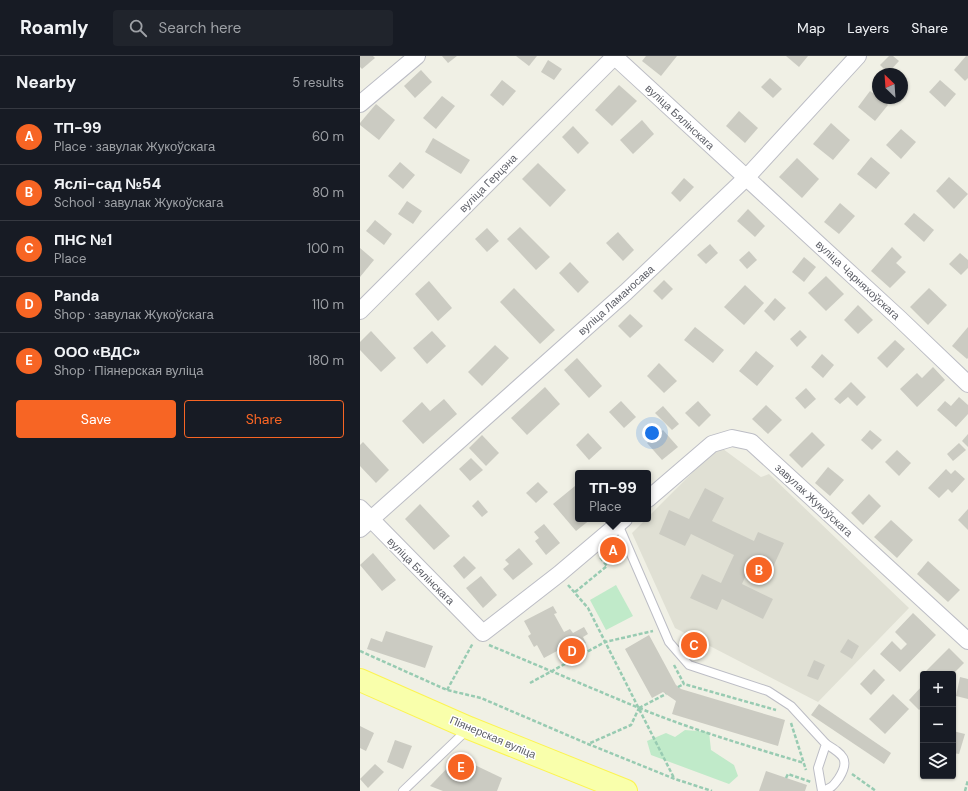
<!DOCTYPE html>
<meta charset="utf-8">
<style>
body{margin:0;font-family:"DM Sans",sans-serif;background:#20242c;color:#f1f3f6}
.controls{position:absolute;right:12px;bottom:12px;display:grid;overflow:hidden;border-radius:4px;box-shadow:0 1px 3px #0004}
.controls button{width:36px;height:36px;display:grid;place-items:center;padding:0;border:0;border-bottom:1px solid #363941;background:#171b24;color:#f1f3f6;font:20px sans-serif}
.compass{position:absolute;left:512px;top:12px;width:36px;height:36px;border-radius:50%;background:#171b24;box-shadow:0 1px 3px #0004;rotate:335deg}
.you{position:absolute;left:292px;top:377px;width:14px;height:14px;margin:-10px;border:3px solid #fff;border-radius:50%;background:#1a73e8;box-shadow:0 0 0 6px #1a73e833}
.badge{display:grid;place-items:center;width:26px;height:26px;border-radius:50%;background:#f76524;color:#fff;font-size:13px;font-weight:700}
.pin{position:absolute;translate:-50% -50%;border:2px solid #fff;box-shadow:0 1px 4px #0006}
.popup{position:absolute;left:215px;top:414px;width:76px;height:52px;box-sizing:border-box;display:grid;place-content:center;border-radius:4px;background:#171b24;filter:drop-shadow(0 1px 3px #0005);font-size:13px;white-space:nowrap;color:#9ea1a6}
.popup b{font-size:15px;color:#f1f3f6}
.popup::after{content:'';position:absolute;left:50%;top:100%;margin-left:-8px;border:8px solid transparent;border-top-color:#171b24}
.list{margin:0;padding:0;list-style:none}
h2{display:flex;justify-content:space-between;align-items:center;height:52px;margin:0;padding:0 16px;font-size:17px}
h2 small{font-size:13px;font-weight:400;color:#9ea1a6}
.list li{display:grid;grid-template-columns:26px 1fr auto;gap:12px;align-items:center;box-sizing:border-box;height:56px;padding:0 16px;border-top:1px solid #363941}
.list b{display:block;font-size:15px;white-space:nowrap}
.list p{margin:0;font-size:13px;white-space:nowrap;color:#9ea1a6}
.list em{font-size:13px;font-style:normal;color:#9ea1a6}
.actions{display:flex;gap:8px;padding:12px 16px}
.actions a{flex:1;padding:9px 0;border:1px solid #f76524;border-radius:4px;text-align:center;font-size:14px;color:#f76524}
.actions .main{background:#f76524;color:#fff}
.icon{flex:none;width:22px;height:22px;fill:none;stroke:currentColor;stroke-width:2;stroke-linecap:round;stroke-linejoin:round}
.map{position:relative;flex:none;width:608px;height:735px;overflow:hidden}
header{display:flex;align-items:center;gap:24px;box-sizing:border-box;height:56px;padding:0 20px;background:#171b24;border-bottom:1px solid #363941}
header strong{font-size:19px}
nav{display:flex;gap:22px;margin-inline-start:auto;font-size:14px}
.search{width:280px;height:36px;background:#20242c;display:flex;align-items:center;gap:10px;box-sizing:border-box;padding:0 14px;border-radius:4px;color:#9ea1a6;font-size:15px}
main{display:flex}
aside{flex:1;background:#171b24}
.map>svg:first-child{display:block}
.education{fill:#e0e0d4}
.green{fill:#c0eac9}
.building{fill:#cbcbc2}
.lines{fill:none;stroke-linecap:round;stroke-linejoin:round}
.lane-casing{stroke:#bcbdc5;stroke-width:10}
.street-casing{stroke:#bcbdc5;stroke-width:18}
.primary-casing{stroke:#fcf452;stroke-width:24}
.path{stroke:#98cbb2;stroke-width:2.5;stroke-dasharray:4 2;stroke-linecap:butt}
.lane{stroke:#fff;stroke-width:8}
.street{stroke:#fff;stroke-width:16}
.primary{stroke:#f9ffab;stroke-width:22}
.labels{text-anchor:middle;stroke-width:3;stroke-linejoin:round;paint-order:stroke}
.street-label{font-size:11px;fill:#5d5f67;stroke:#fff}
</style>
<header>
<strong>Roamly</strong>
<div class="search"><svg class="icon" aria-label="search" viewBox="0 0 24 24"><circle cx="10" cy="10" r="6"/><path d="M15 15l6 6"/></svg>Search here</div>
<nav><a>Map</a><a>Layers</a><a>Share</a></nav>
</header>
<main>
<aside>
<h2>Nearby<small>5 results</small></h2>
<ul class="list">
<li><span class="badge">A</span><div><b>ТП-99</b><p>Place · завулак Жукоўскага</p></div><em>60 m</em></li>
<li><span class="badge">B</span><div><b>Яслі-сад №54</b><p>School · завулак Жукоўскага</p></div><em>80 m</em></li>
<li><span class="badge">C</span><div><b>ПНС №1</b><p>Place</p></div><em>100 m</em></li>
<li><span class="badge">D</span><div><b>Panda</b><p>Shop · завулак Жукоўскага</p></div><em>110 m</em></li>
<li><span class="badge">E</span><div><b>ООО «ВДС»</b><p>Shop · Піянерская вуліца</p></div><em>180 m</em></li>
</ul>
<div class="actions"><a class="main">Save</a><a>Share</a></div>
</aside>
<div class="map">
<svg width="608" height="735" viewBox="0 0 608 735">
<rect width="100%" height="100%" fill="#f0f0e5"/>
<path class="education" d="M359,390L401,421L409,418L549,552L458,646L315,572L272,477L286,463H288V461Z"/>
<g class="green">
<path d="M256,529L273,560L246,574L230,544Z"/>
<path d="M325,674L349,676L351,694L374,709L378,720L369,728L291,699L287,685L306,677L315,681Z"/>
</g>
<g class="building">
<path d="M0,0H13L15,2L2,13L0,11Z"/>
<path d="M82,0H97L88,7Z"/>
<path d="M156,0H177L169,10Z"/>
<path d="M286,0H317L301,20L282,5Z"/>
<path d="M426,0H448L439,11Z"/>
<path d="M529,0H533L539,5L528,17L520,9Z"/>
<path d="M606,0H608V22L605,25L594,14Z"/>
<path d="M188,4L202,13L194,24L181,16Z"/>
<path d="M61,14L72,26L55,42L44,30Z"/>
<path d="M410,22L422,33L413,42L401,31Z"/>
<path d="M142,24L156,35L143,50L130,39Z"/>
<path d="M580,24L596,38L585,51L569,36Z"/>
<path d="M259,29L277,45L252,70L235,54Z"/>
<path d="M510,35L528,49L515,65L498,51Z"/>
<path d="M82,40L95,50L76,73L63,62Z"/>
<path d="M16,48L35,64L19,84L0,69V67Z"/>
<path d="M379,55L398,72L385,87L366,70Z"/>
<path d="M282,64L294,78L273,98L260,84Z"/>
<path d="M471,67L490,84L473,104L453,88Z"/>
<path d="M213,70L229,87L218,98L202,81Z"/>
<path d="M541,73L556,86L541,103L526,89Z"/>
<path d="M73,82L110,104L101,118L65,96Z"/>
<path d="M511,101L530,117L516,133L497,118Z"/>
<path d="M437,102L459,123L442,142L419,121Z"/>
<path d="M40,106L55,119L43,133L28,120Z"/>
<path d="M178,107L206,134L190,151L162,123Z"/>
<path d="M589,121L608,138L594,153L576,135Z"/>
<path d="M324,122L334,131L320,146L311,137Z"/>
<path d="M47,145L62,155L53,168L38,158Z"/>
<path d="M480,147L495,160L479,178L464,166Z"/>
<path d="M388,153L405,170L395,181L377,165Z"/>
<path d="M554,157L574,174L564,186L544,168Z"/>
<path d="M15,164L32,178L24,189L6,175Z"/>
<path d="M160,171L190,201L176,214L147,183Z"/>
<path d="M127,172L139,185L127,196L115,183Z"/>
<path d="M258,176L274,194L263,205L246,187Z"/>
<path d="M350,188L358,197L346,208L337,199Z"/>
<path d="M532,191L542,201L536,207L546,216L530,232L511,215Z"/>
<path d="M0,192L14,204L0,221Z"/>
<path d="M389,195L397,204L387,213L379,204Z"/>
<path d="M600,197L608,204V212L601,219L589,208Z"/>
<path d="M444,201L456,211L444,226L432,216Z"/>
<path d="M210,206L229,226L218,237L199,217Z"/>
<path d="M466,220L484,238L466,255L448,237Z"/>
<path d="M304,224L313,233L302,244L293,235Z"/>
<path d="M69,225L92,252L78,265L55,238Z"/>
<path d="M385,229L404,247L384,269L364,251Z"/>
<path d="M154,232L195,274L180,288L140,246Z"/>
<path d="M569,232L587,249L568,269L550,251Z"/>
<path d="M415,242L426,252L414,265L404,255Z"/>
<path d="M498,249L513,264L498,278L484,264Z"/>
<path d="M270,258L283,270L270,282L258,270Z"/>
<path d="M335,271L364,294L353,307L324,284Z"/>
<path d="M608,271V302L607,303L592,290Z"/>
<path d="M440,274L447,281L437,291L430,283Z"/>
<path d="M11,275L36,302L21,316L0,294V286Z"/>
<path d="M72,275L86,290L67,308L53,292Z"/>
<path d="M535,284L545,293L527,312L517,302Z"/>
<path d="M135,289L149,302L122,330L108,316Z"/>
<path d="M396,295L414,310L397,330L379,315Z"/>
<path d="M462,298L474,309L463,322L451,311Z"/>
<path d="M217,302L242,330L229,342L204,314Z"/>
<path d="M299,307L317,325L304,337L287,320Z"/>
<path d="M573,311L585,324L557,351L540,333L557,317L562,322Z"/>
<path d="M491,326L506,341L497,350L488,341L480,348L474,343Z"/>
<path d="M185,331L200,348L167,379L151,362Z"/>
<path d="M446,332L456,343L445,353L435,342Z"/>
<path d="M599,341L608,349V358L596,371L577,354L585,345L591,350Z"/>
<path d="M84,343L97,358L63,388L42,365L62,346L70,355Z"/>
<path d="M261,345L276,361L264,372L249,356Z"/>
<path d="M338,345L351,359L339,371L325,357Z"/>
<path d="M406,349L422,364L408,378L392,363Z"/>
<path d="M303,350L319,368L312,374L295,357Z"/>
<path d="M303,374L318,391L302,404L287,387Z"/>
<path d="M510,374L522,384L512,394L501,384Z"/>
<path d="M452,376L465,389L442,412L429,399Z"/>
<path d="M228,377L242,392L229,404L216,389Z"/>
<path d="M608,378V391L602,385Z"/>
<path d="M122,379L139,397L126,410L109,392Z"/>
<path d="M3,386L29,414L16,427L0,410V389Z"/>
<path d="M599,387L606,394L593,405L587,398Z"/>
<path d="M537,394L551,407L539,420L525,406Z"/>
<path d="M111,402L123,414L110,425L99,413Z"/>
<path d="M468,411L484,424L470,440L455,427Z"/>
<path d="M586,413L591,418L595,414L605,423L592,437L588,433L579,442L568,432Z"/>
<path d="M178,426L188,436L176,447L166,437Z"/>
<path d="M215,430L218,434V463H231L216,475L193,448Z"/>
<path d="M345,432L364,442L352,465L394,485L398,476L424,487L413,511L394,502L382,528L413,543L403,563L362,543L357,554L330,542L342,518L361,527L374,499L331,478L325,490L299,478L309,454L329,463Z"/>
<path d="M509,438L521,450L503,469L491,457Z"/>
<path d="M118,444L128,456L122,461L112,450Z"/>
<path d="M60,448L90,480L74,494L45,463Z"/>
<path d="M608,453V474L598,464Z"/>
<path d="M531,464L553,484L537,502L514,481Z"/>
<path d="M184,468L200,487L186,499L175,485L179,482L174,476Z"/>
<path d="M257,484L264,495L248,504L241,493Z"/>
<path d="M159,492L173,508L153,524L143,513L149,508L145,504Z"/>
<path d="M13,497L36,524L22,535L0,509Z"/>
<path d="M104,500L116,512L104,523L93,510Z"/>
<path d="M568,505L600,534L588,546L557,518Z"/>
<path d="M121,520L137,539L123,552L106,532Z"/>
<path d="M193,550L197,557L194,558L204,576L210,573L213,577L224,571L228,578L223,581L226,587L219,591L221,594L209,600L208,597L200,601L197,595L184,602L177,589L174,591L168,580L171,578L164,565Z"/>
<path d="M553,557L576,579L540,616L520,598L532,585L541,594L547,588L535,576Z"/>
<path d="M26,575L73,590L65,612L7,593L11,582L22,586Z"/>
<path d="M289,579L316,629L321,633L425,664L418,690L312,658L316,645L303,636L292,642L265,593Z"/>
<path d="M330,580L342,587L337,597L325,590Z"/>
<path d="M488,583L499,590L492,603L480,596Z"/>
<path d="M589,592L604,607L593,618H565L564,617Z"/>
<path d="M454,604L465,609L458,624L447,620Z"/>
<path d="M514,613L525,624L511,639L500,628Z"/>
<path d="M600,621L608,623V643L596,640Z"/>
<path d="M563,629V651L559,654L549,644Z"/>
<path d="M533,638L549,653L525,678L509,663Z"/>
<path d="M459,648L531,697L524,708L451,659Z"/>
<path d="M0,670L14,677L6,695L0,692Z"/>
<path d="M593,675L605,678L599,698L593,697Z"/>
<path d="M35,684L52,690L43,713L27,706Z"/>
<path d="M98,701L142,722L137,735H83L70,730Z"/>
<path d="M15,708L24,716L8,732L0,723Z"/>
<path d="M406,715L447,729L445,735H399Z"/>
</g>
<g class="lines">
<defs>
<g id="lane">
<path d="M258,468L309,586L329,609L408,635L431,650L466,688L458,712L462,735"/>
<path d="M43,735L108,673"/>
<path d="M462,735C472,732 473,730 479,722C491,703 482,698 466,688"/>
</g>
<g id="street">
<path d="M254,0L540,263L608,328"/>
<path d="M0,48L57,0"/>
<path d="M0,255L255,0"/>
<path d="M288,443L352,388L372,382L391,386L608,585"/>
<path d="M0,452L123,577L199,518L264,463"/>
<path d="M0,473L266,236L387,121L498,0"/>
</g>
<path id="primary" d="M0,624L109,672L266,735"/>
</defs>
<use href="#lane" class="lane-casing"/>
<use href="#street" class="street-casing"/>
<use href="#primary" class="primary-casing"/>
<g class="path">
<path d="M208,529L228,552L314,722"/>
<path d="M215,536L247,510L240,501"/>
<path d="M129,589L279,652L271,669L228,688"/>
<path d="M0,595L87,634L121,642L228,688L315,723L352,735"/>
<path d="M314,609L324,628L416,654"/>
<path d="M170,627L245,586L293,575"/>
<path d="M318,631L324,628"/>
<path d="M87,634L113,587"/>
<path d="M279,652C333,674 388,690 444,707"/>
<path d="M279,652L306,638"/>
<path d="M431,667L446,714"/>
<path d="M492,718L516,735"/>
<path d="M426,722L428,718L451,726"/>
<path d="M605,735L608,724"/>
</g>
<use href="#lane" class="lane"/>
<use href="#street" class="street"/>
<use href="#primary" class="primary"/>
</g>
<g class="labels">
<g class="street-label">
<text transform="translate(320 61) rotate(43)" y="4">вуліца Бялінскага</text>
<text transform="translate(128 127) rotate(-45)" y="4">вуліца Герцэна</text>
<text transform="translate(498 224) rotate(43)" y="4">вуліца Чарняхоўскага</text>
<text transform="translate(256 244) rotate(-42)" y="4">вуліца Ламаносава</text>
<text transform="translate(454 444) rotate(43)" y="4">завулак Жукоўскага</text>
<text transform="translate(61 515) rotate(45)" y="4">вуліца Бялінскага</text>
<text transform="translate(133 681) rotate(23)" y="4">Піянерская вуліца</text>
</g>
</g>
</svg>
<div class="controls">
<button>+</button>
<button>−</button>
<button><svg class="icon" aria-label="layers" viewBox="0 0 24 24"><path d="M12 4l9 5-9 5-9-5zM3 14l9 5 9-5"/></svg></button>
</div>
<svg class="compass" viewBox="-18 -18 36 36"><path d="M0-13l5 13h-10z" fill="#e53935"/><path d="M0 13l5-13h-10z" fill="#9ea1a6"/></svg>
<div class="you"></div>
<div class="pin badge" style="left:253px;top:494px">A</div>
<div class="popup"><b>ТП-99</b>Place</div>
<div class="pin badge" style="left:399px;top:514px">B</div>
<div class="pin badge" style="left:334px;top:589px">C</div>
<div class="pin badge" style="left:212px;top:595px">D</div>
<div class="pin badge" style="left:101px;top:711px">E</div>
</div>
</main>
